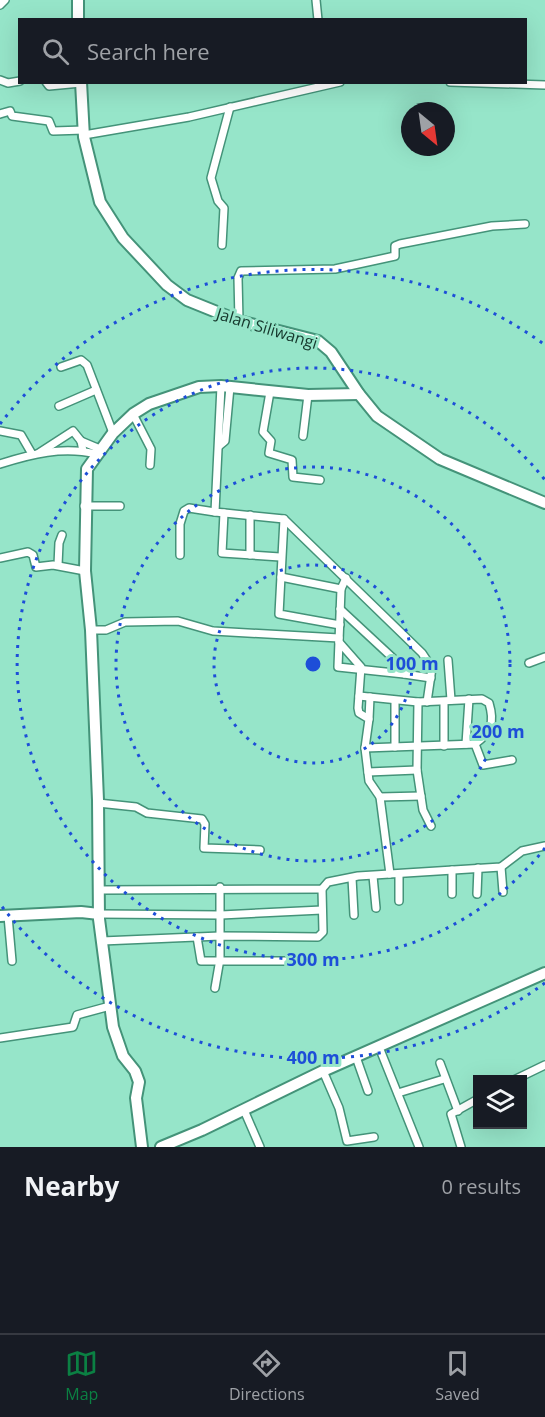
<!DOCTYPE html>
<style>
body{margin:0;font-family:"Open Sans",sans-serif;background:#242831;color:#f1f3f6}
.controls{position:absolute;right:18px;bottom:18px;display:grid;overflow:hidden;border-radius:0px;box-shadow:0 6px 24px #0002}
.controls button{width:54px;height:54px;display:grid;place-items:center;padding:0;border:0;border-bottom:2px solid #363941;background:#171b24;color:#f1f3f6;font:30px sans-serif}
.compass{position:absolute;left:401px;top:102px;width:54px;height:54px;border-radius:50%;background:#171b24;box-shadow:0 6px 24px #0002;rotate:151deg}
.list{margin:0;padding:0;list-style:none}
h2{display:flex;justify-content:space-between;align-items:center;height:78px;margin:0;padding:0 24px;font-size:26px}
h2 small{font-size:20px;font-weight:400;color:#9ea1a6}
.icon{flex:none;width:33px;height:33px;fill:none;stroke:currentColor;stroke-width:2;stroke-linecap:round;stroke-linejoin:round}
.map{position:relative;flex:none;width:545px;height:1147px;overflow:hidden}
.search{position:absolute;background:#171b24;box-shadow:0 6px 24px #0002;left:18px;right:18px;top:18px;height:66px;display:flex;align-items:center;gap:15px;box-sizing:border-box;padding:0 21px;border-radius:0px;color:#9ea1a6;font-size:22px}
.sheet{height:186px;background:#171b24}
nav{display:flex;justify-content:space-around;align-items:center;box-sizing:border-box;height:84px;border-top:2px solid #363941;background:#171b24;font-size:16px;color:#9ea1a6}
nav a{display:grid;justify-items:center;gap:3px}
nav .on{color:#0b8043}
.map>svg:first-child{display:block}
.lines{fill:none;stroke-linecap:round;stroke-linejoin:round}
.street-casing{stroke:#449379;stroke-width:10}
.secondary-casing{stroke:#449379;stroke-width:14}
.primary-casing{stroke:#449379;stroke-width:14}
.street{stroke:#fff;stroke-width:7}
.secondary{stroke:#fff;stroke-width:10}
.primary{stroke:#fff;stroke-width:10}
.ring{fill:none;stroke:#1d4ed8;stroke-width:3;stroke-dasharray:3 6}
.labels{text-anchor:middle;stroke-width:6;stroke-linejoin:round;paint-order:stroke}
.street-label{font-size:16px;fill:#15372c;stroke:#96e5c9}
.centre{fill:#1d4ed8;stroke:#96e5c9;stroke-width:3}
.ring-label{font-size:18px;text-anchor:middle;font-weight:bold;fill:#1d4ed8;stroke:#96e5c9;stroke-width:6;stroke-linejoin:round;paint-order:stroke}
</style>
<div class="map">
<svg width="545" height="1147" viewBox="0 0 545 1147">
<rect width="100%" height="100%" fill="#96e5c9"/>
<g class="lines">
<defs>
<g id="street">
<path d="M316,0L318,20"/>
<path d="M0,5L5,0"/>
<path d="M0,80L8,83L20,81"/>
<path d="M46,82L49,86L81,83"/>
<path d="M450,82L545,85"/>
<path d="M0,114L10,111L12,116L49,121L53,131L84,130"/>
<path d="M84,135L189,117L340,82"/>
<path d="M222,245L224,208L218,201L211,178L230,107"/>
<path d="M239,321L238,278L241,271L335,269L395,256V246L400,244L492,226L525,224"/>
<path d="M61,367L81,360L87,365L113,433"/>
<path d="M221,386L215,512L284,519L422,653L432,668L427,702"/>
<path d="M270,392L263,432L271,441L269,453L292,460L293,477L320,480"/>
<path d="M59,406L96,390"/>
<path d="M133,414L151,449L150,465"/>
<path d="M0,431L21,435L32,454"/>
<path d="M303,436L308,395"/>
<path d="M81,441L100,449"/>
<path d="M219,446L225,441L230,387"/>
<path d="M39,453L73,431L81,441L83,451"/>
<path d="M0,464C31,454 63,446 96,454"/>
<path d="M84,506H120"/>
<path d="M224,513L222,553L280,557"/>
<path d="M284,519L279,614L340,625"/>
<path d="M180,555V524L184,511L189,508L215,512"/>
<path d="M250,555V515"/>
<path d="M0,558L28,552L33,555L36,567L53,565L85,571"/>
<path d="M58,565L59,543L62,535"/>
<path d="M281,577L341,589"/>
<path d="M346,578L341,589L338,667L404,674"/>
<path d="M340,609L396,661L404,674L431,678"/>
<path d="M91,630H106L125,622L178,621L213,631L339,638"/>
<path d="M339,642L361,667L358,708L359,713L369,719L365,748L369,781L380,797L390,874"/>
<path d="M448,660L451,700"/>
<path d="M529,663L545,657"/>
<path d="M359,696L418,702L482,699L489,703C495,723 491,732 475,744L365,748"/>
<path d="M418,702L417,770L423,810L431,826"/>
<path d="M369,719L370,697"/>
<path d="M466,744L469,699"/>
<path d="M475,744L483,765L512,760"/>
<path d="M444,746V702"/>
<path d="M395,747V701"/>
<path d="M368,772L417,770"/>
<path d="M380,797L421,796"/>
<path d="M98,803L136,807L147,813L202,819L205,824L204,848L260,850"/>
<path d="M501,867L503,892"/>
<path d="M373,876L376,908"/>
<path d="M352,878L354,915"/>
<path d="M100,890L322,889L328,882L358,876L501,867L522,851L545,846"/>
<path d="M452,894V870"/>
<path d="M477,894L478,868"/>
<path d="M399,901V874"/>
<path d="M99,914L221,915L322,910"/>
<path d="M8,916L12,961"/>
<path d="M197,937L201,961H288"/>
<path d="M102,941L220,936L318,937L323,932L322,889"/>
<path d="M215,988L220,959V887"/>
<path d="M0,1038L73,1027L77,1015L110,1006"/>
<path d="M379,1047L419,1147"/>
<path d="M356,1057L368,1091"/>
<path d="M440,1063L458,1111"/>
<path d="M323,1071L339,1108L347,1141L374,1137"/>
<path d="M514,1080L545,1065"/>
<path d="M398,1093L444,1079"/>
<path d="M244,1110L260,1147"/>
<path d="M461,1147L451,1114L478,1099"/>
</g>
<g id="secondary">
<path d="M0,916L81,912L99,914"/>
<path d="M142,1147L136,1098L139,1082L135,1071L123,1056L113,1027L99,919L98,800L91,630L85,571L87,469L113,433L133,414L149,404L199,387L221,386L308,395L359,394"/>
<path d="M161,1147L202,1130L323,1071L545,973"/>
</g>
<g id="primary">
<path d="M78,0V20"/>
<path d="M81,82L84,137L100,202L123,238L167,285L187,300L239,321L318,341L331,352L359,394L377,416L440,459L545,503"/>
</g>
</defs>
<use href="#street" class="street-casing"/>
<use href="#secondary" class="secondary-casing"/>
<use href="#primary" class="primary-casing"/>
<use href="#street" class="street"/>
<use href="#secondary" class="secondary"/>
<use href="#primary" class="primary"/>
</g>
<g class="ring">
<circle cx="313" cy="664" r="99"/>
<circle cx="313" cy="664" r="197"/>
<path d="M545 848A296 296 0 1 1 545 480"/>
<path d="M545 983A394 394 0 0 1 0 904M0 424A394 394 0 0 1 545 345"/>
</g>
<g class="labels">
<g class="street-label">
<text transform="translate(267 328) rotate(17)" y="6">Jalan Siliwangi</text>
</g>
</g>
<circle cx="313" cy="664" r="9" class="centre"/>
<g class="ring-label">
<text x="412" y="670">100 m</text>
<text x="498" y="738">200 m</text>
<text x="313" y="966">300 m</text>
<text x="313" y="1064">400 m</text>
</g>
</svg>
<div class="controls">
<button><svg class="icon" aria-label="layers" viewBox="0 0 24 24"><path d="M12 4l9 5-9 5-9-5zM3 14l9 5 9-5"/></svg></button>
</div>
<svg class="compass" viewBox="-18 -18 36 36"><path d="M0-13l5 13h-10z" fill="#e53935"/><path d="M0 13l5-13h-10z" fill="#9ea1a6"/></svg>
<div class="search"><svg class="icon" aria-label="search" viewBox="0 0 24 24"><circle cx="10" cy="10" r="6"/><path d="M15 15l6 6"/></svg>Search here</div>
</div>
<section class="sheet">
<h2>Nearby<small>0 results</small></h2>
<ul class="list">
</ul>
</section>
<nav>
<a class="on"><svg class="icon" aria-label="map" viewBox="0 0 24 24"><path d="M3 6l6-2 6 2 6-2v14l-6 2-6-2-6 2zM9 4v14M15 6v14"/></svg>Map</a>
<a><svg class="icon" aria-label="directions" viewBox="0 0 24 24"><path d="M12 3l9 9-9 9-9-9zM9 14v-3h6M13 9l2 2-2 2"/></svg>Directions</a>
<a><svg class="icon" aria-label="saved" viewBox="0 0 24 24"><path d="M7 4h10v16l-5-4-5 4z"/></svg>Saved</a>
</nav>
